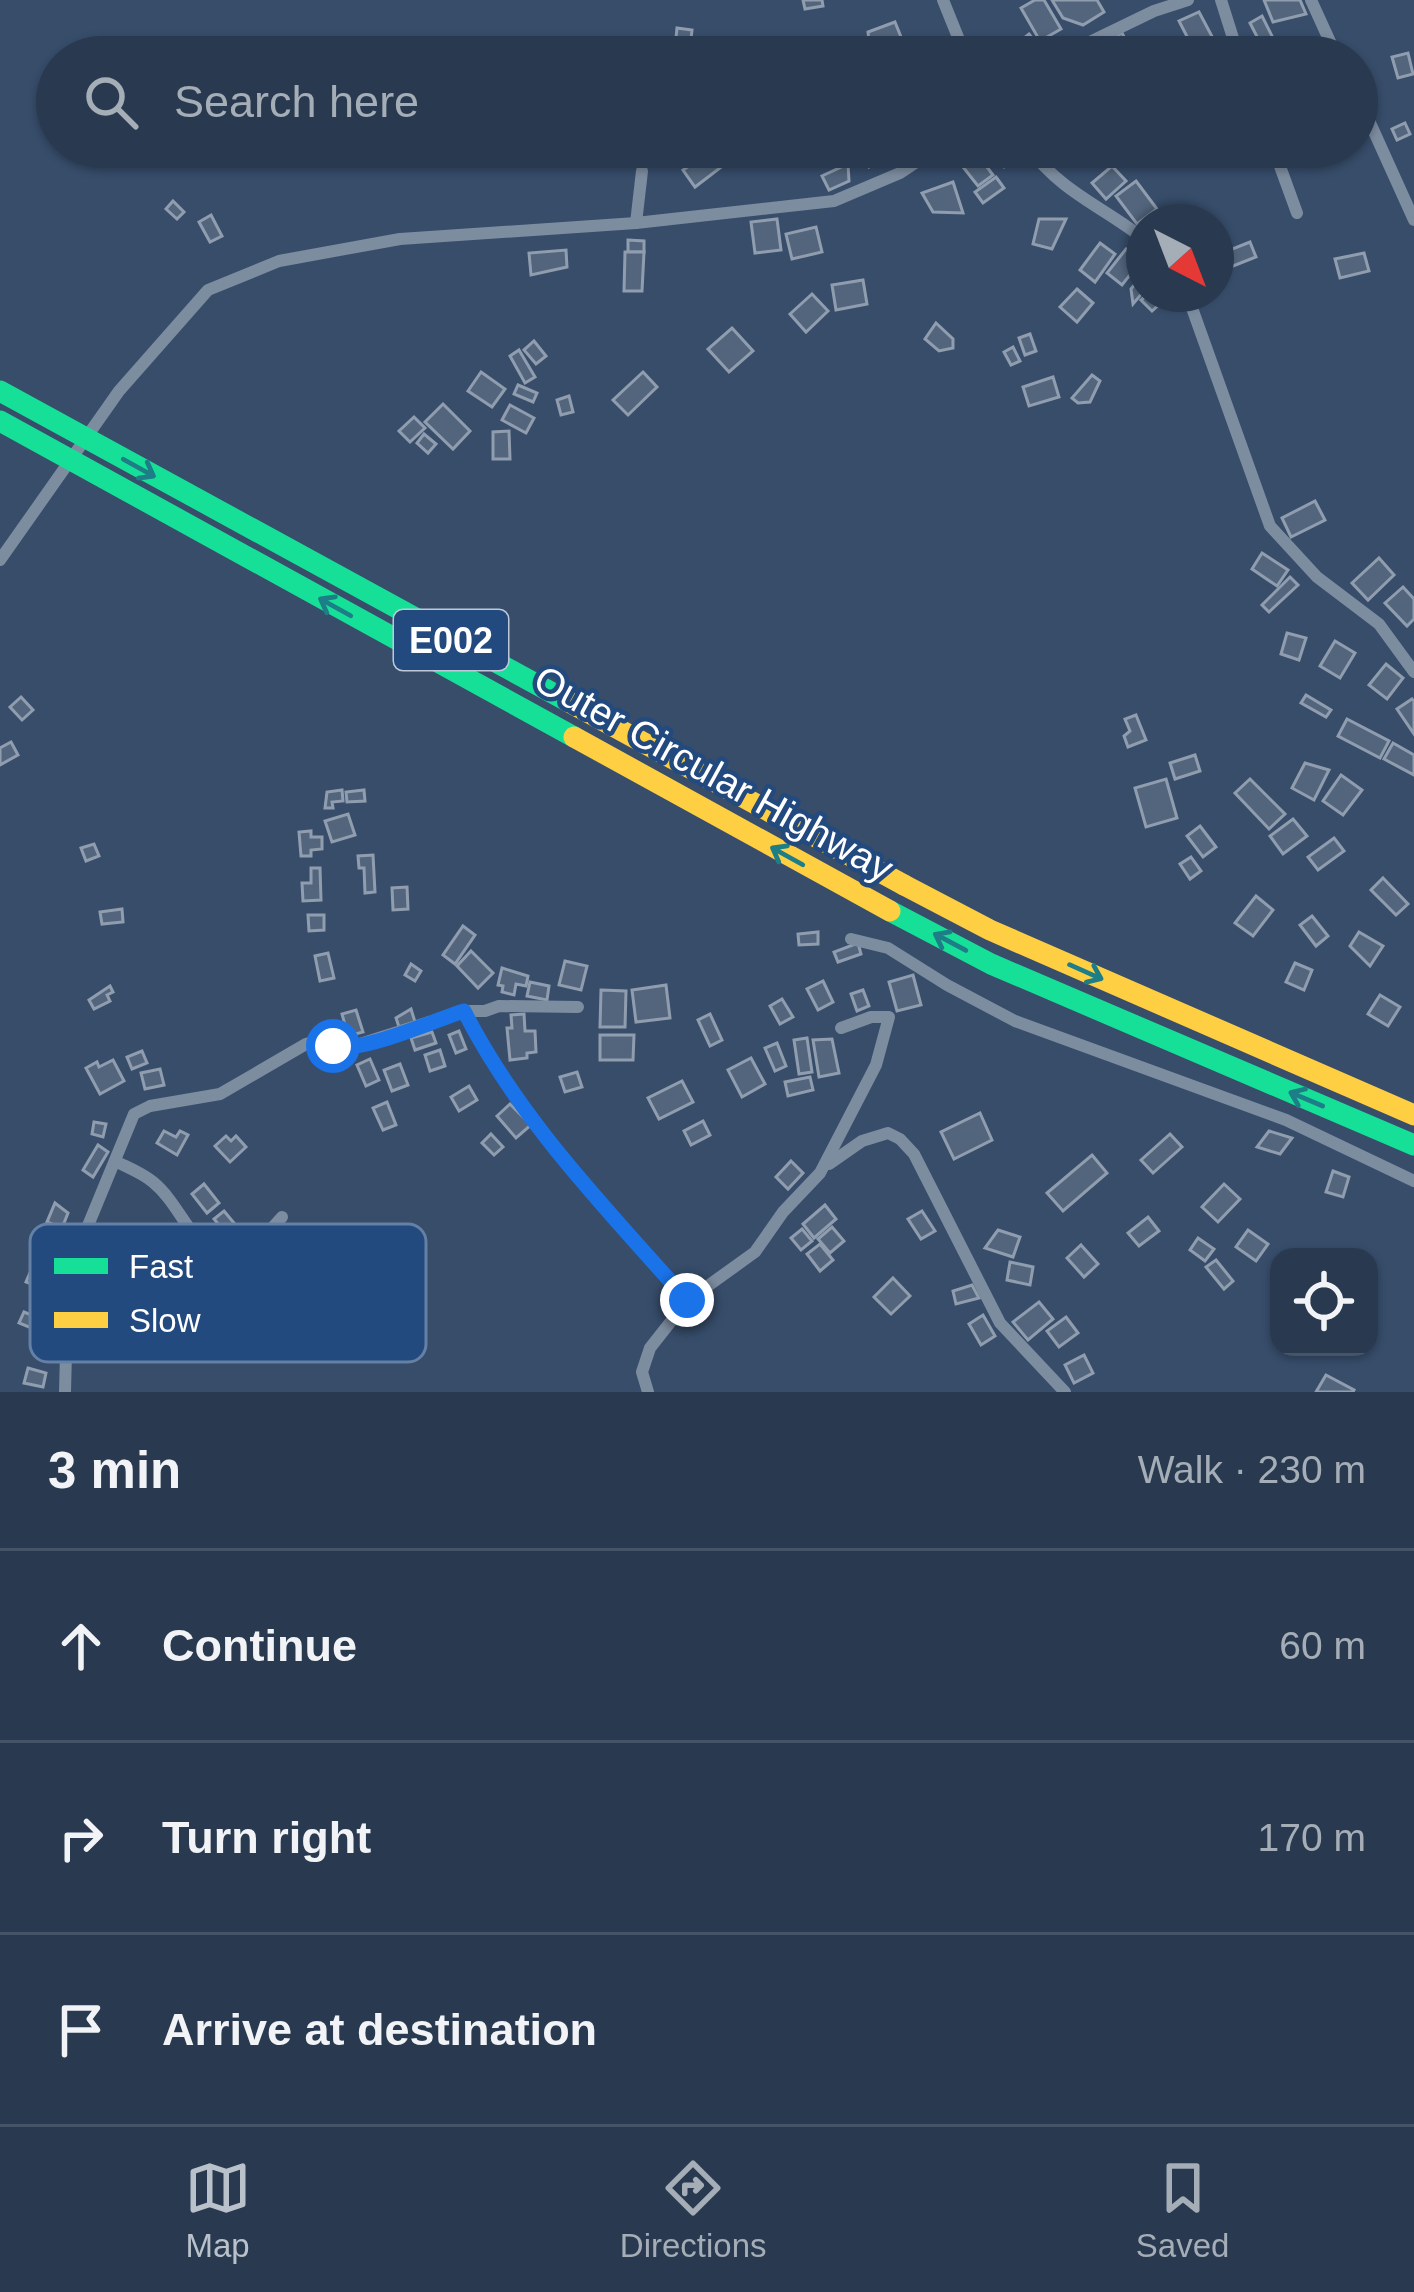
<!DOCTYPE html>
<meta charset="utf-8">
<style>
body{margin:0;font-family:Helvetica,sans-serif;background:#35455a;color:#f1f3f6}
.controls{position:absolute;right:36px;bottom:36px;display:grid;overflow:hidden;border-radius:24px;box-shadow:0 3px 9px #0004}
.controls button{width:108px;height:108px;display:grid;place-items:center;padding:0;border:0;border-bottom:3px solid #455467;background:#293a50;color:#f1f3f6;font:60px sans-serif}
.compass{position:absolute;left:1126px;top:204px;width:108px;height:108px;border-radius:50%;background:#293a50;box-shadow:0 3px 9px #0004;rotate:138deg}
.stop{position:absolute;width:36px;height:36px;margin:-27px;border:9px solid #1a73e8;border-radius:50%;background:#fff}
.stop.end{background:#1a73e8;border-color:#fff;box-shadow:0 3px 12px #0008}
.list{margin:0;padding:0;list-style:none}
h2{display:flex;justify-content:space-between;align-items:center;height:156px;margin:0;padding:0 48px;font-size:51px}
h2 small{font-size:39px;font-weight:400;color:#a5adb7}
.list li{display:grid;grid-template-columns:78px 1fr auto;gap:36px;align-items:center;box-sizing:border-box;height:192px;padding:0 48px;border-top:3px solid #455467}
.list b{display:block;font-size:45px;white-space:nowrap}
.list em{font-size:39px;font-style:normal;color:#a5adb7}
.icon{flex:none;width:66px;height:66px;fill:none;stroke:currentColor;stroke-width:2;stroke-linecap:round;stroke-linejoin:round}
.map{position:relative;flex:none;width:1414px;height:1392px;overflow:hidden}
.search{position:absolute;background:#293a50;box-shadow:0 3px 9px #0004;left:36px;right:36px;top:36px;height:132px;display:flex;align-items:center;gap:30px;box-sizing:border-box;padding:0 42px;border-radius:66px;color:#a5adb7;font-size:45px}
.sheet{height:732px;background:#293a50}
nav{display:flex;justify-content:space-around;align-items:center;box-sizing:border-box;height:168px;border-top:3px solid #455467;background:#293a50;font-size:33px;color:#a5adb7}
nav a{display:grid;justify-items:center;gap:6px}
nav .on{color:#b9c1cb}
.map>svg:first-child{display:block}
.building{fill:#52657c;stroke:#909daf;stroke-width:3}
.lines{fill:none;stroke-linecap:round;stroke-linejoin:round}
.street{stroke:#7d8da0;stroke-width:12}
.fast{stroke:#16e098;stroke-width:21}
.slow{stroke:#ffcf43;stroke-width:21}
.fast-bridge{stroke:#16e098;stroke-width:21}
.slow-bridge{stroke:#ffcf43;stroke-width:21}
.oneway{stroke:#1e7e88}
.route{stroke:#1a73e8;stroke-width:15}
.labels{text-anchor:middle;stroke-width:9;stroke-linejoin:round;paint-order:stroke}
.shield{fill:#224a7f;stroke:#bdc9d9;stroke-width:3}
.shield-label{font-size:36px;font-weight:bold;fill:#fff}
.street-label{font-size:39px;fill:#fff;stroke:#224a7f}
.key{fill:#224a7f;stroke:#6480a5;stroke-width:3}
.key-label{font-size:33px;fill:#fff}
</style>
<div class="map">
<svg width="1414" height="1392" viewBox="0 0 1414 1392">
<rect width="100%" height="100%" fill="#374d6a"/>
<g class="building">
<path d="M803,0H822L823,6L805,9Z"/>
<path d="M1035,0H1044L1061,29L1040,41L1021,8Z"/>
<path d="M1052,0H1097L1104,12L1083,25L1063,18Z"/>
<path d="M1264,0H1300L1306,14L1273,22Z"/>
<path d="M1199,12L1215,42L1195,52L1179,21Z"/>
<path d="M1262,16L1279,50L1267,56L1250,23Z"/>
<path d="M895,22L905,47L879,57L870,51L868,32Z"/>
<path d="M677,28L692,30L689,57H674Z"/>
<path d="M1122,33L1134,56L1089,57L1086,52Z"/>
<path d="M1029,34L1045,54L1001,57V56Z"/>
<path d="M1304,41L1317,57H1300L1294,49Z"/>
<path d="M1408,53L1413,74L1398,78L1392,57Z"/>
<path d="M1405,123L1410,134L1397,140L1392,129Z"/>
<path d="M599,147H634L637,162L615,165L613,155L601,157Z"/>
<path d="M731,147H764L766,155L733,161Z"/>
<path d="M860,147H896L899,154L869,167Z"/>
<path d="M988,147H1010L1021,160L1004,167Z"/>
<path d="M1057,147H1084L1068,160Z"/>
<path d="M1309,147H1329L1331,153L1316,160Z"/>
<path d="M709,152L720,168L695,187L683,170Z"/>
<path d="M978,155L993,175L978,186L963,167Z"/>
<path d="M848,164L849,181L829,190L822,176Z"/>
<path d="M1112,166L1126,181L1106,199L1092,183Z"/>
<path d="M996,177L1004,188L983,203L975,192Z"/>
<path d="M1136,181L1157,209L1137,224L1116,196Z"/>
<path d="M953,182L963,213L933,212L922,193Z"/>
<path d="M173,201L184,212L177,219L166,209Z"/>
<path d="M1186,210L1207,222H1173Z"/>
<path d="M211,215L222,236L210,242L199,222Z"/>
<path d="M777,219L781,250L755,253L751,222Z"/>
<path d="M1039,219H1066L1052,249L1033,244Z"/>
<path d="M816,227L822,252L792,259L786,234Z"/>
<path d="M628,240L644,241V252H628Z"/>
<path d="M1250,242L1256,257L1228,268L1222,253Z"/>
<path d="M1100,243L1115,254L1095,282L1080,270Z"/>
<path d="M1126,249L1141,261L1122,285L1107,273Z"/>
<path d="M566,250L567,267L531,275L529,253Z"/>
<path d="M625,252H644L642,291H624Z"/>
<path d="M1364,253L1369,271L1340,278L1335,259Z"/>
<path d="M1144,273V291L1133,304L1131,289Z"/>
<path d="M863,280L867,304L836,310L832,285Z"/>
<path d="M1077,289L1093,303L1077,322L1060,307Z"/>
<path d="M812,294L828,311L806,332L790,314Z"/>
<path d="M1148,294L1161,303L1152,311L1141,300Z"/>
<path d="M936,323L953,339V348L939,351L925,339Z"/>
<path d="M732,328L753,351L729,372L708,349Z"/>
<path d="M1030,334L1036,351L1025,355L1019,338Z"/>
<path d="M534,341L546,356L536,364L524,350Z"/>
<path d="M1013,347L1020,361L1011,365L1004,352Z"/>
<path d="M519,350L535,377L525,383L510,356Z"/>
<path d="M481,372L505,389L492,407L468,391Z"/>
<path d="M643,372L657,387L628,415L613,400Z"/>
<path d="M1092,375L1100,381L1090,402L1078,403L1072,398Z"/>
<path d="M1053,377L1059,397L1029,406L1023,387Z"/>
<path d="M518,385L537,393L533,402L514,394Z"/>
<path d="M569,396L573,412L561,415L557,400Z"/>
<path d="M443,404L470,431L453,449L425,422Z"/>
<path d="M510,405L534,418L526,433L502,420Z"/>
<path d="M414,417L425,428L410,442L399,431Z"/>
<path d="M509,431L510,459H493V432Z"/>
<path d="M424,434L436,444L428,453L417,443Z"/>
<path d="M1315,501L1325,520L1291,537L1282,518Z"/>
<path d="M1262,553L1288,570L1277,586L1252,569Z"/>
<path d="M1379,558L1394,575L1368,600L1352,583Z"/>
<path d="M1290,577L1298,585L1269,612L1262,605Z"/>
<path d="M1403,587L1414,599V619L1407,626L1385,603Z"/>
<path d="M1287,633L1306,638L1299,660L1281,654Z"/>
<path d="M1335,641L1355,653L1340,678L1320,666Z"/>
<path d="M1386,664L1403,678L1387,699L1369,685Z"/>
<path d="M1306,695L1331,710L1326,717L1301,703Z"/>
<path d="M21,697L33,710L22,720L10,707Z"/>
<path d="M1412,699L1414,701V734L1397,709Z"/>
<path d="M1136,715L1146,740L1128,747L1124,736L1130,731L1125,719Z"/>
<path d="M1347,719L1389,741L1380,758L1338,736Z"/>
<path d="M11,742L18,755L0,765V748Z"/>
<path d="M1393,743L1414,755V775L1384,759Z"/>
<path d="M1195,755L1200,771L1175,779L1170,763Z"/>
<path d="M1305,763L1329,770L1314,800L1292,788Z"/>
<path d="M1341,775L1362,790L1343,815L1323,801Z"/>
<path d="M1166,779L1177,818L1146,827L1135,788Z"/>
<path d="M1250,779L1285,814L1269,829L1235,793Z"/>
<path d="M342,790L343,801L332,802L333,808H325L327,792Z"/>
<path d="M364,790L365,801L347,802L346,792Z"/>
<path d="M348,814L355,835L332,842L325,821Z"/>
<path d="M1293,819L1307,836L1283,854L1270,836Z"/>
<path d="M1200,826L1216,847L1203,857L1187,836Z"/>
<path d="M311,831V837H322V849L311,850V856H301L299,832Z"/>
<path d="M1334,838L1344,851L1318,870L1308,857Z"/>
<path d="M94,844L99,856L86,861L81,848Z"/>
<path d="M373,855L375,892L365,893L364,868H359L358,856Z"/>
<path d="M1191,857L1201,871L1190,879L1180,864Z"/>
<path d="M311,868H320L321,900L303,901L302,883H311Z"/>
<path d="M1383,878L1408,904L1396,915L1371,890Z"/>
<path d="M407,887L408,909L393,910L392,888Z"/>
<path d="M1256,896L1273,910L1253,936L1235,923Z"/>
<path d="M122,909L123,922L102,924L100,912Z"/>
<path d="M308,915H324V930L309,931Z"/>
<path d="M1312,916L1328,936L1316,946L1300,925Z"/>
<path d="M463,926L475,935L455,964L443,955Z"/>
<path d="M818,932V944L799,945L798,934Z"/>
<path d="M1359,932L1383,946L1370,966L1350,946Z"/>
<path d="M858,943L861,954L838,962L834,952Z"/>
<path d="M471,951L493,973L478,988L457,966Z"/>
<path d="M328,953L334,978L320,981L315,956Z"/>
<path d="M565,961L587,966L581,990L559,985Z"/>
<path d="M1295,963L1312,970L1304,990L1286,982Z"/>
<path d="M411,964L421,971L415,981L405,975Z"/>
<path d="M502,968L528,976L526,986L516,984L514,995L502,992L503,986L498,985Z"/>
<path d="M913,975L921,1005L897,1011L889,982Z"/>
<path d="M823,981L833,1002L818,1010L807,989Z"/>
<path d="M530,982L549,986L547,1000L527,996Z"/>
<path d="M666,985L670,1018L636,1022L632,990Z"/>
<path d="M110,986L113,992L107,995L110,1001L94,1009L89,1000Z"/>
<path d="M601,990L626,991L625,1027H600Z"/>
<path d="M863,990L869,1006L857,1011L851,994Z"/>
<path d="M1380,995L1400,1007L1388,1026L1368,1014Z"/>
<path d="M782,999L793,1017L780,1024L770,1006Z"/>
<path d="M411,1009L415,1022L399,1027L396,1018Z"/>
<path d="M356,1010L363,1032L348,1036L342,1014Z"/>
<path d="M524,1014L525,1031H535L536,1052L527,1053V1058L510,1060L507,1028H512L511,1015Z"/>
<path d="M710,1014L722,1040L710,1046L698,1020Z"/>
<path d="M459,1031L466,1049L456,1053L449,1035Z"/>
<path d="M432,1032L436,1043L415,1050L411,1038Z"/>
<path d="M600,1035H634L633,1060H600Z"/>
<path d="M807,1038L812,1072L799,1074L794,1040Z"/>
<path d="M832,1039L839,1073L819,1077L813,1040Z"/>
<path d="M777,1043L786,1066L775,1071L765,1048Z"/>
<path d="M440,1050L445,1066L430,1071L425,1055Z"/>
<path d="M142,1051L147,1063L132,1069L127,1057Z"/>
<path d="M751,1058L765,1084L742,1097L728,1070Z"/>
<path d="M370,1059L379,1080L366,1086L357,1065Z"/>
<path d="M113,1060L124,1081L100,1094L86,1068L97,1062L99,1067Z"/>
<path d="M400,1064L408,1085L392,1091L384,1070Z"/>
<path d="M160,1069L164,1085L145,1089L141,1073Z"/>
<path d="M577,1072L582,1087L565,1092L560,1077Z"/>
<path d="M810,1077L813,1090L788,1096L785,1082Z"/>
<path d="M682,1081L693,1102L659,1119L648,1098Z"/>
<path d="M469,1086L477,1100L459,1111L451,1097Z"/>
<path d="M387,1102L396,1125L383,1130L373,1108Z"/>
<path d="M510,1104L531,1125L516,1138L497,1116Z"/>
<path d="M980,1113L992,1140L954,1159L941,1132Z"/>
<path d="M703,1121L710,1135L691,1145L684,1131Z"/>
<path d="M94,1122L106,1124L103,1137L92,1134Z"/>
<path d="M164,1131L176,1137L180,1131L188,1135L177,1155L157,1143Z"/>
<path d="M1269,1131L1292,1138L1280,1154L1257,1147Z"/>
<path d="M491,1134L503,1147L494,1155L482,1143Z"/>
<path d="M1170,1134L1182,1147L1153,1173L1141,1160Z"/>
<path d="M226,1136L231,1141L236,1136L246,1147L230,1162L215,1146Z"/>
<path d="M98,1145L108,1152L93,1177L83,1170Z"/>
<path d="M1092,1155L1107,1173L1063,1211L1047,1193Z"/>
<path d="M791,1161L803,1173L788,1189L776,1177Z"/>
<path d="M1333,1171L1349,1177L1343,1197L1326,1192Z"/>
<path d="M204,1184L219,1203L207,1213L192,1194Z"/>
<path d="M1224,1184L1240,1199L1218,1222L1202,1207Z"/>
<path d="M55,1203L68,1213L62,1228L47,1222Z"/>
<path d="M825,1205L836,1219L814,1238L803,1224Z"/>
<path d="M224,1211L234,1223L224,1231L214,1219Z"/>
<path d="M922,1211L935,1231L921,1239L908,1219Z"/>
<path d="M1148,1217L1159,1231L1139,1246L1128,1233Z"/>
<path d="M832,1227L844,1241L830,1253L818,1239Z"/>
<path d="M802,1229L812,1241L801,1250L791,1238Z"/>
<path d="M998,1230L1020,1237L1013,1257L985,1248Z"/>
<path d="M1248,1230L1268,1244L1256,1261L1236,1247Z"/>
<path d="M1198,1238L1214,1249L1205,1261L1190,1250Z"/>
<path d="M820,1244L833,1260L820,1271L807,1254Z"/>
<path d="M1081,1245L1098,1264L1084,1277L1067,1258Z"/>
<path d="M1216,1260L1233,1281L1224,1289L1206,1267Z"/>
<path d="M1010,1262L1033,1267L1030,1285L1007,1280Z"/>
<path d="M32,1268L50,1275L44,1289L26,1282Z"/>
<path d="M893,1278L910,1296L891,1314L874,1297Z"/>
<path d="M972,1285L979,1298L956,1304L953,1291Z"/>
<path d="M1039,1302L1053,1319L1028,1340L1013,1322Z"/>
<path d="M24,1312L44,1320L39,1331L19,1323Z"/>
<path d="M983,1315L995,1336L981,1345L969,1324Z"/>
<path d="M1066,1317L1078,1333L1059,1347L1047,1331Z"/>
<path d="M1084,1355L1093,1373L1074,1383L1065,1365Z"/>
<path d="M28,1368L46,1373L43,1387L24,1383Z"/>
<path d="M1326,1375L1354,1390L1353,1392H1316Z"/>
</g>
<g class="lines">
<g class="street">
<path d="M943,0L966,57"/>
<path d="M1221,0L1239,57"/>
<path d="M1311,0L1337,57"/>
<path d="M1059,57L1154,11L1188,0"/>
<path d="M1357,94L1414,220"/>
<path d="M1028,147C1062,193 1102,206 1144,239"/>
<path d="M1273,147L1297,213"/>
<path d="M636,223L642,171"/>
<path d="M1187,294L1270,526L1317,577L1379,624L1414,672"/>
<path d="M0,560L119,391L208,290L279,261L400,239L636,223L834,201L900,173L939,147"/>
<path d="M851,939L888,948L947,985L1015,1021L1286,1120L1414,1181"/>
<path d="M464,1011H485L499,1006L578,1007"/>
<path d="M117,1162C129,1168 142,1173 153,1182C181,1205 191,1247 227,1263L246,1257L282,1217"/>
<path d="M829,1164L862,1141L888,1133L900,1139L914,1154L1000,1323L1065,1392"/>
<path d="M65,1392L68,1274L134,1114L150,1106L220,1094L306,1044L323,1039L344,1049L464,1011C520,1121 606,1208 687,1301"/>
<path d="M648,1392L642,1372L650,1348L687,1301L755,1252L783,1212L820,1173L876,1065L889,1017H871L841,1028"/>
</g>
<path class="fast" d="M890,911L991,964L1414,1145"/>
<path class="slow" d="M904,885L990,930L1414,1115"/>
<g class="fast-bridge">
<path d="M0,391L569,702"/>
<path d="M0,421L574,737"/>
</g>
<g class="slow-bridge">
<path d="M569,702L904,885"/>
<path d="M574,737L890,911"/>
</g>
</g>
<defs><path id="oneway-shaft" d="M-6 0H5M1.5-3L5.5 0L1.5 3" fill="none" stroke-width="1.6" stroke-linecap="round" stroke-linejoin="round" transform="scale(3)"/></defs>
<g class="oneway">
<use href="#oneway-shaft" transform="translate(139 468) rotate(29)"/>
<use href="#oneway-shaft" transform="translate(335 607) rotate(-151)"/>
<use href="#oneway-shaft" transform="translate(787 856) rotate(-151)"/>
<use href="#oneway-shaft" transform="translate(950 942) rotate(-152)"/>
<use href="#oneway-shaft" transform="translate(1086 972) rotate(24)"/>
<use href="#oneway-shaft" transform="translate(1306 1099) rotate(-157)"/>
</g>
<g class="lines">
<path class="route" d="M333,1046C361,1054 434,1020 464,1011C520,1121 606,1208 687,1300"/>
</g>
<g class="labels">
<rect class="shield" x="394" y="610" width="114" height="60" rx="9"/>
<g class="shield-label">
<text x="451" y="653">E002</text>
</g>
<g class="street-label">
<text transform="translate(714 773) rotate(29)" y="14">Outer Circular Highway</text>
</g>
</g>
<rect x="30" y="1224" width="396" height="138" rx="18" class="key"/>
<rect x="54" y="1258" width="54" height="16" fill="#16e098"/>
<rect x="54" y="1312" width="54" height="16" fill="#ffcf43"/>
<g class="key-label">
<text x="129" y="1278">Fast</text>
<text x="129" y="1332">Slow</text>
</g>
</svg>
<div class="controls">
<button><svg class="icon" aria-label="locate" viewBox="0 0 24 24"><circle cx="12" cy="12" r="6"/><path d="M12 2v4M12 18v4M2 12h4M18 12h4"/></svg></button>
</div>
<svg class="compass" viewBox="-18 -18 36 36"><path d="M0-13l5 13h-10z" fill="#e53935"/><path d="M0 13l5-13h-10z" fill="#a5adb7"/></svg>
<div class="stop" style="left:333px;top:1046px"></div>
<div class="stop end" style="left:687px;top:1300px"></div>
<div class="search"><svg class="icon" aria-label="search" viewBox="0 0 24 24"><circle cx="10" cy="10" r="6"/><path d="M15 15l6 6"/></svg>Search here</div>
</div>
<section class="sheet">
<h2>3 min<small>Walk · 230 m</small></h2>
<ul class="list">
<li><svg class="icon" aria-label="ahead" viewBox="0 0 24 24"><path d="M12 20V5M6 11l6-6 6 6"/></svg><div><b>Continue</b></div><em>60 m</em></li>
<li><svg class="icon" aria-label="right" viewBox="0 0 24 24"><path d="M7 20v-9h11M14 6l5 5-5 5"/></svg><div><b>Turn right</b></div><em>170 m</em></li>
<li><svg class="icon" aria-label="arrive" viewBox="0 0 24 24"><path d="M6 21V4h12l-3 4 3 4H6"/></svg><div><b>Arrive at destination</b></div></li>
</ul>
</section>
<nav>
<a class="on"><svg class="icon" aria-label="map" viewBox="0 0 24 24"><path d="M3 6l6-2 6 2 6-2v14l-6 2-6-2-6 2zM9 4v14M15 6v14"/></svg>Map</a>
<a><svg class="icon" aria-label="directions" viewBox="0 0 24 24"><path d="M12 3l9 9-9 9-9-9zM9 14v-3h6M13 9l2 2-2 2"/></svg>Directions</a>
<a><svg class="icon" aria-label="saved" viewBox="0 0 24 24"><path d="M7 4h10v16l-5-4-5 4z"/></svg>Saved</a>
</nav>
